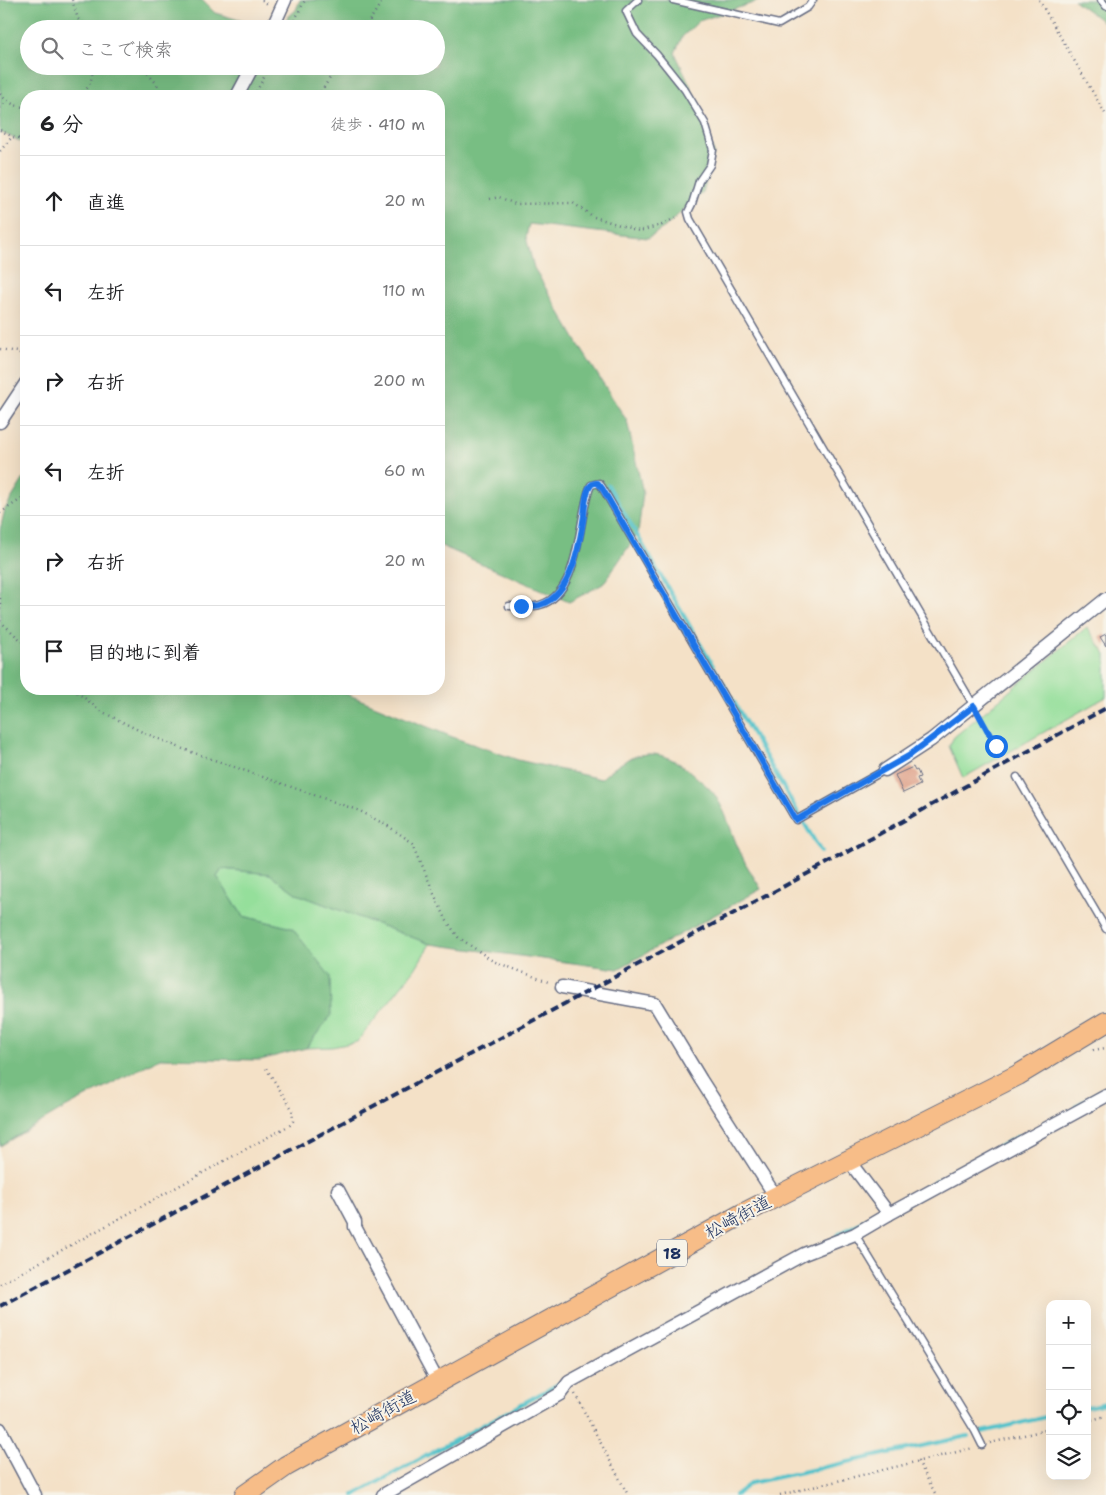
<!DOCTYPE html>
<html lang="ja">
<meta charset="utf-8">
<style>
body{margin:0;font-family:"Shantell Sans","Klee One",sans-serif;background:#f6f6f6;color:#202124}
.controls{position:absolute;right:15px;bottom:15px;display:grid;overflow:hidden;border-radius:10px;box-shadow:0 5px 20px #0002}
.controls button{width:45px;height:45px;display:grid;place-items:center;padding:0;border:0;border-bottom:1px solid #e0e0e0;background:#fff;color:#202124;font:25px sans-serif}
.stop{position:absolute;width:15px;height:15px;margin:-11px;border:4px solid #1a73e8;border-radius:50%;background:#fff}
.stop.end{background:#1a73e8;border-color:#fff;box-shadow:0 1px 5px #0008}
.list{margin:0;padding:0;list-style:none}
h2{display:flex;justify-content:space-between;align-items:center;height:65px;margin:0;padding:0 20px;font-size:21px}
h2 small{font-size:16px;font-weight:400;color:#757577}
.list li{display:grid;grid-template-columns:32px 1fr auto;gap:15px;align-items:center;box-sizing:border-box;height:90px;padding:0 20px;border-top:1px solid #e0e0e0}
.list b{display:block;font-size:19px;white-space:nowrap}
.list em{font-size:16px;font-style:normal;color:#757577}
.icon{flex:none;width:28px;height:28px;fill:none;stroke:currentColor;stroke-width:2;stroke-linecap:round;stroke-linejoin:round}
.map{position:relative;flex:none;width:1106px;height:1495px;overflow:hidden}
.search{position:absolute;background:#fff;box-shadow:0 5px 20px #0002;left:20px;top:20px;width:425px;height:55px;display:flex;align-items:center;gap:12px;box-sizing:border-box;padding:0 18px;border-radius:28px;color:#757577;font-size:19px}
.panel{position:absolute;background:#fff;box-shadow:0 5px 20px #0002;left:20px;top:90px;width:425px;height:605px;border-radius:20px}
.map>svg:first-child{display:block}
.green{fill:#95df9b;stroke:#58877c}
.forest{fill:#78be83;stroke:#4a7670}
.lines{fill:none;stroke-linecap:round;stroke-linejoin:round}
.stream{stroke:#54c2ca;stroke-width:4}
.building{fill:#dc977e}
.service-casing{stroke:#676d83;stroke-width:9}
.minor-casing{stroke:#676d83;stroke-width:15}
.primary-casing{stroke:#676d83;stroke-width:22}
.path{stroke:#676d83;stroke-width:2.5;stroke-dasharray:1 4;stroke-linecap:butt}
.service{stroke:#fff;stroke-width:6}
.minor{stroke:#fff;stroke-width:12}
.primary{stroke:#f7bd88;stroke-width:20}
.rail{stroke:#1b2f5e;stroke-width:4;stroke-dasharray:8 4;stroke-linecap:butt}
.route{stroke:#1a73e8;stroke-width:6}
.labels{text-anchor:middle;stroke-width:4;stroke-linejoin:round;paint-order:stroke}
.shield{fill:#f7f3e8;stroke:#5d6a87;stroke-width:1}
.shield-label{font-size:16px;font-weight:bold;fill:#1b2f5e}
.street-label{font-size:18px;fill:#1b2f5e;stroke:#f7f3e8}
</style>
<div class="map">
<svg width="1106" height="1495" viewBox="0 0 1106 1495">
<rect width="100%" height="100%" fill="#f7f3e8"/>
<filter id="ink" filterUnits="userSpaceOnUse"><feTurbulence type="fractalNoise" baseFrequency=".02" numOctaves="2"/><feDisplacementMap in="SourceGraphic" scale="10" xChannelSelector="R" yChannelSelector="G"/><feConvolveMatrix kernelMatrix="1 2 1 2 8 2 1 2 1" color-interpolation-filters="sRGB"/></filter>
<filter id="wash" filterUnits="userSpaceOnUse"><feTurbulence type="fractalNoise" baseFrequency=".0096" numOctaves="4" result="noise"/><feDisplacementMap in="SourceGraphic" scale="20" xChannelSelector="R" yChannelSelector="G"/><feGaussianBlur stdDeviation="1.12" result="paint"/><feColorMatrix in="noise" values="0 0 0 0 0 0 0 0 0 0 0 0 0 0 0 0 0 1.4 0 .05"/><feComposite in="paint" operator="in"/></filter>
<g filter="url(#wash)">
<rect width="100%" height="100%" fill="#f4e1c7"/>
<g class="green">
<path d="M1087,627L1106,655V697L963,778L949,746L954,737Z"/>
<path d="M222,869L270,874L297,894L430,944L415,969L357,1042L332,1047L306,1048L331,1015L292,928L243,916L217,877Z"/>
</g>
<g class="forest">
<path d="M0,0H202L215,13L270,29H29V66H436V29H275L296,10L300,0H762L699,21L682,37L675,53L690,85L714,153L703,192L665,227L648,238L529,224L526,237L534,268L580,347L627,421L643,493L638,533L603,584L569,602L439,545V96H26V144L0,132Z"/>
<path d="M1074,0H1106V24L1076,2Z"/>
<path d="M26,475V689H338L344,693L455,738L518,760L601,779C634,749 659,744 694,775C701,782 711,788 716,797C728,815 732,837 742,856C747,868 755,878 761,889L618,969L430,944L297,894L270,874L222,869L217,877L243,916L292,928L330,976L331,1015L306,1048L260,1060L160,1058L63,1109L0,1146V530L5,509Z"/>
</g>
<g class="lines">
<g class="stream">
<path d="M608,485L821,852"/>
<path d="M1076,1106L1106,1088"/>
<path d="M926,1187L1019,1136"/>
<path d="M837,1235L879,1213"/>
<path d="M1087,1407L1106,1403"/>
<path d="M982,1432L1050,1416"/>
<path d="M354,1495L564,1381"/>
<path d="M735,1495L751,1483L968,1436"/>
</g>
</g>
<g id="blocks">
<g class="building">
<path d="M1106,634V646L1100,637Z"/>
<path d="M913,767L915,771L917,770L920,777L917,778L920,785L903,793L895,775Z"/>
</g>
</g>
</g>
<g filter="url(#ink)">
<use href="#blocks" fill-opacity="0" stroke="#676d83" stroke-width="1"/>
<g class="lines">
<defs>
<g id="service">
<path d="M638,0L626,11L637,34L657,55L685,90L705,123L713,150L710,165L699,181L692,204L688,212L690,219L974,706"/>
<path d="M673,0L779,24L808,7L813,0"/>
<path d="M1101,0L1106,6"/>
<path d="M509,606C518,606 531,608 540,605C582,593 577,517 591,485L599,483L602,487L796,820L885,770"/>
<path d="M1017,777L1106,929"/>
<path d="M855,1234L975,1431L982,1445"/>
</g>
<g id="minor">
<path d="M272,29L285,0"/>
<path d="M237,96L253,66"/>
<path d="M0,422L26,383"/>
<path d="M885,770L931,740L1106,599"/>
<path d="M562,987L655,1004L701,1080L776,1197"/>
<path d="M849,1161L889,1214"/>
<path d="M338,1190L355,1222V1227L438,1382"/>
<path d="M0,1429L35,1495"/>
<path d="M383,1495L560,1394L569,1382L804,1254L855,1234L889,1214L1106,1096"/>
</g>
<path id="primary" d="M245,1495L286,1466L744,1213L1018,1075L1106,1022"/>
</defs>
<use href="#service" class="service-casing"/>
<use href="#minor" class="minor-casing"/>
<use href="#primary" class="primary-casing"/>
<g class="path">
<path d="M72,0L78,19L89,29"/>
<path d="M262,0L269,5"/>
<path d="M1039,0L1106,115"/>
<path d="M290,29L305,0"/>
<path d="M364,29L383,0"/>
<path d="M141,66L157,84L161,96"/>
<path d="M0,94C7,102 16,107 26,107"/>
<path d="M80,96C90,87 92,80 93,66"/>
<path d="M254,96L270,66"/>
<path d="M318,96L338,66"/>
<path d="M0,108L6,101"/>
<path d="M0,130L13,137L26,140"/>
<path d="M0,151L12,137"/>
<path d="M490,199L499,197L515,204L573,203L594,217L639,231L662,225L679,216"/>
<path d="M0,349L17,352L26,359"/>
<path d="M0,513L26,496"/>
<path d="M0,598V613"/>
<path d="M0,621L26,645"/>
<path d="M73,689L101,711L140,731L183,749L360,811L388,826L413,843L434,894L447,921L458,937L493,961L551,983"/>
<path d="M979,716L996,747"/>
<path d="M1093,1050L1106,1048"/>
<path d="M0,1284L290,1125L293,1121L292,1109L264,1065"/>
<path d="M575,1394L628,1495"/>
<path d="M1087,1421L1106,1416"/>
<path d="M990,1443L1050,1429"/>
<path d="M918,1461L936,1495"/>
<path d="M780,1495L973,1448"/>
</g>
<use href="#service" class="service"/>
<use href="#minor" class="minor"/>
<use href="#primary" class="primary"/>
<path class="rail" d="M0,1306L820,867L1106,708"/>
</g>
</g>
<g class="lines" filter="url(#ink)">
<path class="route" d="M521,606C527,606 535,607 540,605C572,595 580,543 584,515C585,506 585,492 591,485C594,482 595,483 598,483L602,488L796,820L910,755L974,706L996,746"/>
</g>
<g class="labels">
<rect class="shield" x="657" y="1239.5" width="30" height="27" rx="4"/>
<g class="shield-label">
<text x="672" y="1259">18</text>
</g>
<g class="street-label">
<text transform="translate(738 1217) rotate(-28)" y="6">松崎街道</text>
<text transform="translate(383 1412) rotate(-29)" y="6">松崎街道</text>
</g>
</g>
</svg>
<div class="controls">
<button>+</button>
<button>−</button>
<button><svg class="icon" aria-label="locate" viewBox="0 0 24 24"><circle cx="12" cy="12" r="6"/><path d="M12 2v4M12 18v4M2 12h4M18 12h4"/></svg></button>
<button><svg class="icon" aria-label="layers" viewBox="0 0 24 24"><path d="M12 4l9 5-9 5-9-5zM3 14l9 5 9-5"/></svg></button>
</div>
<div class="stop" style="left:996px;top:746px"></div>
<div class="stop end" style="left:521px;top:606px"></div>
<div class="search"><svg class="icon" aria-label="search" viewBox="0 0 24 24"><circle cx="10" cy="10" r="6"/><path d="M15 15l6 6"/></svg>ここで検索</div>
<section class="panel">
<h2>6 分<small>徒歩 · 410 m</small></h2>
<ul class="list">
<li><svg class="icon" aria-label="ahead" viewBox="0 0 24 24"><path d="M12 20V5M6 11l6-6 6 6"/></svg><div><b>直進</b></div><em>20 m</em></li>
<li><svg class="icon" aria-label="left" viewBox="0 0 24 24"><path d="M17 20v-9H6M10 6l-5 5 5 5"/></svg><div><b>左折</b></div><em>110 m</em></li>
<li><svg class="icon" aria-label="right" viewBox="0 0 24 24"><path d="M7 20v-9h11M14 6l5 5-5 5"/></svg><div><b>右折</b></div><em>200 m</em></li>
<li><svg class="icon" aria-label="left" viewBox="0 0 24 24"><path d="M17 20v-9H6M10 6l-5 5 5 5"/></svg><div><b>左折</b></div><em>60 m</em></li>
<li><svg class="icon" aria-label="right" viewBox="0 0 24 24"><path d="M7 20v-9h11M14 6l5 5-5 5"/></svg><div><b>右折</b></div><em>20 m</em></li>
<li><svg class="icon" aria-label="arrive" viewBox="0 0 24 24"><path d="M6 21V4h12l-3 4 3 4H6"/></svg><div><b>目的地に到着</b></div></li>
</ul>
</section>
</div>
